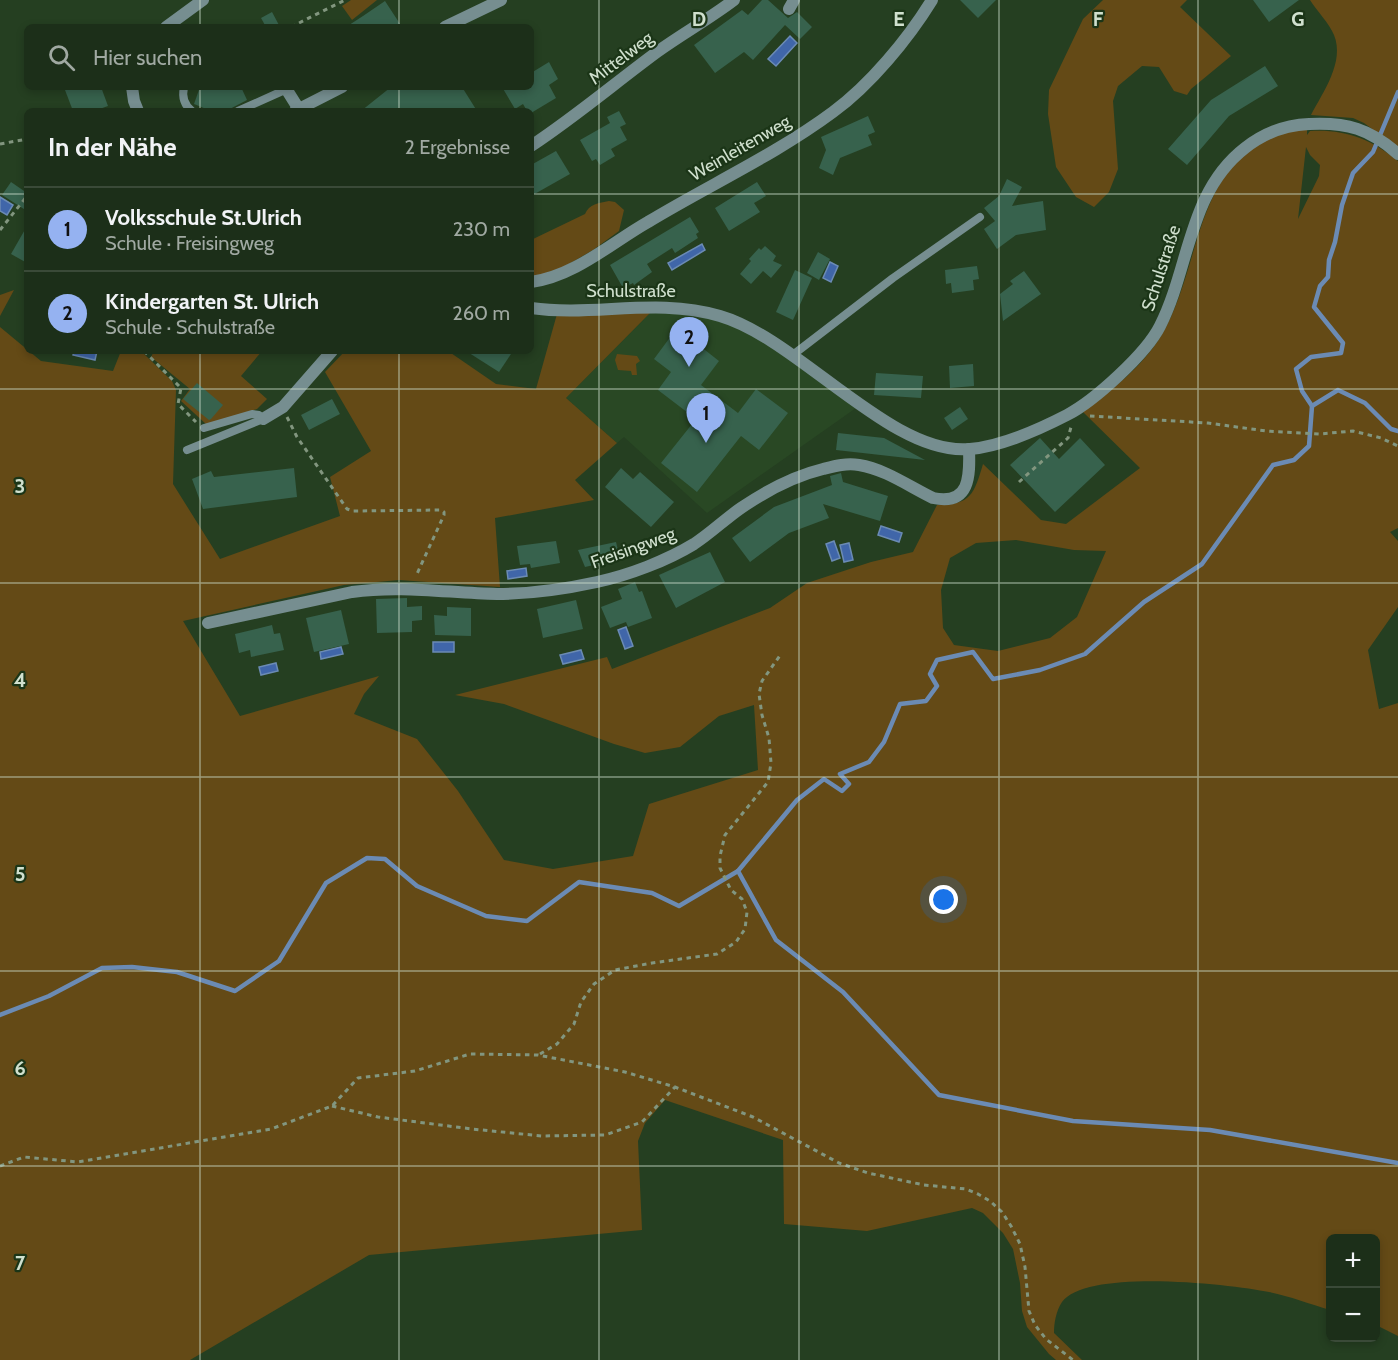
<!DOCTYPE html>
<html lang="de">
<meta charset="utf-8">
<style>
body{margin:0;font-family:Cabin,sans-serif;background:#253722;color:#f1f3f6}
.controls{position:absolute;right:18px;bottom:18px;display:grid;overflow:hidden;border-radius:9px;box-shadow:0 3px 9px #0003}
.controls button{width:54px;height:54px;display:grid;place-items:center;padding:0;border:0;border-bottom:2px solid #3a4a38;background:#1c2f19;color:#f1f3f6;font:30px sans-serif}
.you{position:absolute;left:944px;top:900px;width:21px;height:21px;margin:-15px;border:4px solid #fff;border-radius:50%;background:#1a73e8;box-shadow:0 0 0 9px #1a73e833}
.badge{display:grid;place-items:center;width:39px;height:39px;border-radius:50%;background:#95b2f1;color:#111;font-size:20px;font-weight:700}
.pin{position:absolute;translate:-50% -50px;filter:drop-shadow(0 2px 3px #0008)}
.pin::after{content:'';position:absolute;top:32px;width:21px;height:18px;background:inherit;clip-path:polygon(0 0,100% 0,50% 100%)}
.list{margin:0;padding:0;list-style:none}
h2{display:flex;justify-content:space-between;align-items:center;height:78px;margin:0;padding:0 24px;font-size:26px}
h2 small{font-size:20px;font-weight:400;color:#a0a9a2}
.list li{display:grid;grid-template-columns:39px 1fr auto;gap:18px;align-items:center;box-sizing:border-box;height:84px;padding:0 24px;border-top:2px solid #3a4a38}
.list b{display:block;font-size:22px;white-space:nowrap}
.list p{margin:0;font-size:20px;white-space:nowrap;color:#a0a9a2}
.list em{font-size:20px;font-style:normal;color:#a0a9a2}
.icon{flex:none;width:33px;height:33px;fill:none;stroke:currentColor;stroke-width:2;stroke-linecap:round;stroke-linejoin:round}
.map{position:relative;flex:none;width:1398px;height:1360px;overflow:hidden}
.search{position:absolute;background:#1c2f19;box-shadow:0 3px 9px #0003;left:24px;top:24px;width:510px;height:66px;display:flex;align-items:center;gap:15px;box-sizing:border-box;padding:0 21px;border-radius:9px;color:#a0a9a2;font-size:22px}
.panel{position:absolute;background:#1c2f19;box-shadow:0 3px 9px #0003;left:24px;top:108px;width:510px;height:246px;border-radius:9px}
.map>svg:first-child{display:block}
.built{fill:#294824}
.green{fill:#644a16;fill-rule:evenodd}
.water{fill:#4066a9;stroke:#6b8bb4;stroke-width:1.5}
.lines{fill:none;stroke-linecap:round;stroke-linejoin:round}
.stream{stroke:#6b8bb4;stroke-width:4.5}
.building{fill:#37624d}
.path{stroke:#82967f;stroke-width:3;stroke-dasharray:4.5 4.5;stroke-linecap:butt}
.service{stroke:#768e90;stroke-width:8}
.minor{stroke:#768e90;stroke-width:12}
.tertiary{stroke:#768e90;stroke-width:12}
.grid{fill:none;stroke:#d0e0ce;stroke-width:1.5;stroke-opacity:0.55}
.labels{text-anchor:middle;stroke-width:4.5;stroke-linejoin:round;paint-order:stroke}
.street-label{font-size:18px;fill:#d0e0ce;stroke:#1b3517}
.grid-label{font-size:20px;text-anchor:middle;font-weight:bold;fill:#d0e0ce;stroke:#1b3517;stroke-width:4.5;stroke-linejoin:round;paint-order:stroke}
</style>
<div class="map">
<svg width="1398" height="1360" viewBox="0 0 1398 1360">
<rect width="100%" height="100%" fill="#253f21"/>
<path class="built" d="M674,310L681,315L702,316L730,324L767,341L856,408L707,513L624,437L617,443L566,398L652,311Z"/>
<g class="green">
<path d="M351,0H377L352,20L342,6Z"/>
<path d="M1103,0H1187L1180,7L1231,56L1191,89L1187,95L1174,91L1159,67L1142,66L1118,86L1113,101L1118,169L1109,192L1094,207L1076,197L1056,167L1048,114L1049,90L1083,19Z"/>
<path d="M1310,0H1398V148L1364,123L1353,118L1311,115C1323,92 1345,62 1334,35C1329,23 1317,11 1310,0Z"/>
<path d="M1307,128V135L1310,131C1345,129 1371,139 1398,161V528L1390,532L1398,541V607L1368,650L1379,709L1398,703V1336L1376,1325V1238H1330V1310C1310,1304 1289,1296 1269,1292C1231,1284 1086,1268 1062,1302C1056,1311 1054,1323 1054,1333L1082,1360H1056L1049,1354L1027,1327L1022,1311L1020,1283L1013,1249L1003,1233L983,1213L972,1208L867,1231L784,1224L783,1140L665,1100L645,1123L638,1141L642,1230L369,1255L190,1360H0V327L41,361L113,371L121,351H141L172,381L176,390L173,484L220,559L340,516L330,477L371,451L325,372L345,351H448L496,384L536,389L557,314L652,311L566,398L617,443L575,480L594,500L495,518L500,587L399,580L344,585L183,621L240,716L379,676L364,694L354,714L417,739L458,791L504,860L553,869L633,856L649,804L758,770L754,705L719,716L680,747L645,753L614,744L504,704L455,695L607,657L612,669L770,608L807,583L871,562L913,552L937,505C971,505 974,494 983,464L1041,520L1066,524L1140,468L1083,412C1111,391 1143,366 1161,336C1202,268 1192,170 1276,135C1286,131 1297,130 1307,128ZM1306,147L1310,155L1320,165L1319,176L1298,219ZM1016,540L1074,550L1106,551L1077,617L1050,638L998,651L954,645L943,628L941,590L950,558L976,543Z"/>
<path d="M609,201L615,202L624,210L619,231L593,250L555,272L531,279V240L585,214C589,204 599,203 609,201Z"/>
<path d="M14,290L0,316V295Z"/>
<path d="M154,351H262L241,376L267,399L257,409L207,425L181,401L190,389L151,357Z"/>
<path d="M617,354L637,356L640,361L636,364L637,375H632L631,371L618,370L615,360Z"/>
</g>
<g class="water">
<path d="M790,36L797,43L776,66L768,59Z"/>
<path d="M0,197L13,205L7,215L0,211Z"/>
<path d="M702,244L705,250L672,270L668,263Z"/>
<path d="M830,262L838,266L831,282L823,278Z"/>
<path d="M74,351H97L95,360L73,355Z"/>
<path d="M881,526L902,533L899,542L878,535Z"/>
<path d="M834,541L840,558L832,561L826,544Z"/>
<path d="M849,543L853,560L844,562L840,545Z"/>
<path d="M526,568L527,576L508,579L507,571Z"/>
<path d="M626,627L633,646L625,649L618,630Z"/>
<rect x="433" y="642" width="21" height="10"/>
<path d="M341,647L343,654L321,659L320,652Z"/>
<path d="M581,650L584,659L563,664L560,655Z"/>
<path d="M276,663L278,671L261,675L259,667Z"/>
</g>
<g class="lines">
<g class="stream">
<path d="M1312,406L1338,390L1365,403L1391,429L1398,431"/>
<path d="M738,871L776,940L843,992L939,1095L1073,1121L1210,1130L1398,1163"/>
<path d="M0,1015L49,996L102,968L132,967L177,972L235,991L279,961L326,883L367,858L385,859L417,886L486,916L527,921L579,882L652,893L679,906L738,871L797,800L824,779L842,791L849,784L840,774L869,762L884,742L900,704L926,701L937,686L930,674L937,660L973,652L993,679L1040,670L1085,654L1144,602L1202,564L1273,465L1294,460L1309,446L1312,406L1302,391L1296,369L1311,357L1341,353L1343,343L1314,307L1320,286L1328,277L1329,260L1335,242L1342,205L1353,173L1373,152L1398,92"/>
</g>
</g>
<g class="building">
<path d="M762,0H768L788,18L797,12L812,27L800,39L785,25L753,60L744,52L715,73L694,45L742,10L748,15Z"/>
<path d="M960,0H996L978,18Z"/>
<path d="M1253,0H1299L1269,22Z"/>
<path d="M385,1L402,27H346L363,16Z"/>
<path d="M272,12L280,27H266L261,18Z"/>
<path d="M549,62L558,79L549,85L556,98L531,113V111H527L523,104L515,109L502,87H531V73Z"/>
<path d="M1265,66L1278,86L1229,116L1187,165L1168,149L1211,100Z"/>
<path d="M74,87H101L108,106L94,111H73L65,90Z"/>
<path d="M200,87H241L247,100L226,111H211L194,104Z"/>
<path d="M391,87H462L477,111H361Z"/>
<path d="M619,111L626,124L620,127L627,140L611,149L615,156L600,165L596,159L592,161L580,140L610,123L607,117Z"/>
<path d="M868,116L875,132L868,135L872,145L840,158L833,175L819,168L826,150L821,137Z"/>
<path d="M556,151L570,174L531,196V165Z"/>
<path d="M1007,179L1022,187L1012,206L1043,201L1046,230L1016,235L997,249L984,229L995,221L984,208L999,196Z"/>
<path d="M11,182L27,193V211L2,195Z"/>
<path d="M757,182L766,196L754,203L760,212L729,231L715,208Z"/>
<path d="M690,217L699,232L696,234L698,238L675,253L672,248L647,264L652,272L634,285L633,283L623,288L610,265Z"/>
<path d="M27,226V263L11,254Z"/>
<path d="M765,246L776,256L773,261L782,265L771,278L763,271L751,284L740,274L751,261L749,259L759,248L761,250Z"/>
<path d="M818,252L830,259L819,280L807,273Z"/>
<path d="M977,266L979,279L973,280L974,290L952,293L951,283L946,284L945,270Z"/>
<path d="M795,270L812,278L793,320L776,312Z"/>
<path d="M1024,271L1041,294L1003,321L1000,294L1013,284L1010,281Z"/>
<path d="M677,328L719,361L701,385L738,413L756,389L788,413L759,450L741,436L697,492L661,463L696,419L658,390L671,372L654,359Z"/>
<path d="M466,351H513L499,372Z"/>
<path d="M973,364L974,386L950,388L949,366Z"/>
<path d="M876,373L923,376L921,398L874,395Z"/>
<path d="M197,383L223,405L211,419L209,420L183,399Z"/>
<path d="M332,399L340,414L309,430L301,415Z"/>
<path d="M960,407L968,419L952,430L944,418Z"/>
<path d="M838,433L884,438L925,460L836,450Z"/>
<path d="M1040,438L1059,459L1080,438L1105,465L1055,512L1010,465Z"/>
<path d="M294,468L297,497L203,509L192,479L211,471L214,477Z"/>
<path d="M621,468L633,479L640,472L674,502L651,527L605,487Z"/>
<path d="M841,473L843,482L888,496L880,521L823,504L829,518L789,533L750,562L732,538L774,507L832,485L830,476Z"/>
<path d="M556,541L560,563L531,568L530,564L520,565L517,546Z"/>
<path d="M616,542L620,559L585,567L578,550Z"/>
<path d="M710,552L725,582L676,608L659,575Z"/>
<path d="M635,582L639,592L642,591L652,618L628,627L626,622L610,628L601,607L622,599L618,589Z"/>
<path d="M407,598V607L422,606V620L412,621V632L377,633L376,599Z"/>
<path d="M576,600L583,629L543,638L537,609Z"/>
<path d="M447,607L471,608V636L435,635L434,615L447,616Z"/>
<path d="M341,610L349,644L314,652L306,618Z"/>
<path d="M272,625L274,634L280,633L284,650L251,657L250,650L239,653L235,634Z"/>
</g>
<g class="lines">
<g class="path">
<path d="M291,27L345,0"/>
<path d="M0,144L27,139"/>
<path d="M0,230L27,196"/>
<path d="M144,351L181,388L178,404L196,422"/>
<path d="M1090,416L1208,423L1266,431L1319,434L1353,431L1381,438L1398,446"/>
<path d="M287,417L297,437L347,509L353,511L441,510L444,512V515L416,576"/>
<path d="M1019,482L1068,438L1071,427"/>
<path d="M540,1054L557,1044L574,1024L581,1002L594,984L615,970L652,963L717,954L736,942L745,929L747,912L742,899L731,890L720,868V856L725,835L768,782L771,763L769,738L762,715L759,694L762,681L781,654"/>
<path d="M332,1106L378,1117L472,1129L542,1136L605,1135L642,1122L675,1087"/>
<path d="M0,1166L24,1157L78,1162L271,1129L332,1106L358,1078L415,1071L470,1054L538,1055L625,1072L675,1087L753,1117L839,1163L868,1173L924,1185L966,1189L978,1194L990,1201L1002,1212L1011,1226L1020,1244L1025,1267L1029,1311L1035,1325L1046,1339L1073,1360"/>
</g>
<g class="service">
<path d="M184,87C182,96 184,105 192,111"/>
<path d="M238,111L287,89"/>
<path d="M794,354L893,278L980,217"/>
<path d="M204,428L252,414L259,415L263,419"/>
<path d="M187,450L263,419"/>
</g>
<g class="minor">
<path d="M789,9L794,0"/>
<path d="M285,87L300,111"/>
<path d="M531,146C575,117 615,83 657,52C682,34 709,19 734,0"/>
<path d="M531,282C575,276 611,243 648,222C709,185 775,155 833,112C870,85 908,39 932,0"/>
<path d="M531,308C594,317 657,297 720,316C799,339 892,457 970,449C1002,446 1038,430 1067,415C1094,401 1146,354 1160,326C1190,267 1188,192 1245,148C1264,133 1284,125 1309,124C1347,122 1370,129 1398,154"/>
<path d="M263,419L283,407L332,351"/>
<path d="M208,623L352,592C401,585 448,593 497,594C530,594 565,589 597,582C629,575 666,561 694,544C711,533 725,519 741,508C766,491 794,476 823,469C835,466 846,463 859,465C885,469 910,487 933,498C970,506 970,476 969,449"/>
</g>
<g class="tertiary">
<path d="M166,27L203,0"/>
<path d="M445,27L501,0"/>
<path d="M132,87L134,101L138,111"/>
<path d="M295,111L342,87"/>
</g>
</g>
<path class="grid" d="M200,0V27M399,0V27M599,0V1360M799,0V1360M999,0V1360M1198,0V1360M200,87V111M399,87V111M0,194H27M531,194H1398M200,351V1360M399,351V1360M0,389H1398M0,583H1398M0,777H1398M0,971H1398M0,1166H1398"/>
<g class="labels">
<g class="street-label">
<text transform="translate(621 58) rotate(-37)" y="6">Mittelweg</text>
<text transform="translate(740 148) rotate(-30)" y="6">Weinleitenweg</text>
<text transform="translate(1161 268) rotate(-72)" y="6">Schulstraße</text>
<text x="631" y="297">Schulstraße</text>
<text transform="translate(633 548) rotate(-20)" y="6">Freisingweg</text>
</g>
</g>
<g class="grid-label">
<text x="699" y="26">D</text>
<text x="899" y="26">E</text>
<text x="1098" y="26">F</text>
<text x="1298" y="26">G</text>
<text x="20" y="493">3</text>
<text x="20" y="687">4</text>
<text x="20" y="881">5</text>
<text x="20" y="1075">6</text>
<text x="20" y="1270">7</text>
</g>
</svg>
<div class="controls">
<button>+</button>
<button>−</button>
</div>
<div class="you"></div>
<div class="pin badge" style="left:706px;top:443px">1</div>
<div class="pin badge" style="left:689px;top:367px">2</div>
<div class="search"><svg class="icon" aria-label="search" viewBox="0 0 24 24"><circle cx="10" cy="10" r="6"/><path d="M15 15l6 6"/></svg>Hier suchen</div>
<section class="panel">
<h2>In der Nähe<small>2 Ergebnisse</small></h2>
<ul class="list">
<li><span class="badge">1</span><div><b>Volksschule St.Ulrich</b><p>Schule · Freisingweg</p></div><em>230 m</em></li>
<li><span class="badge">2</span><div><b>Kindergarten St. Ulrich</b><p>Schule · Schulstraße</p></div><em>260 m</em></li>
</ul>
</section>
</div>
